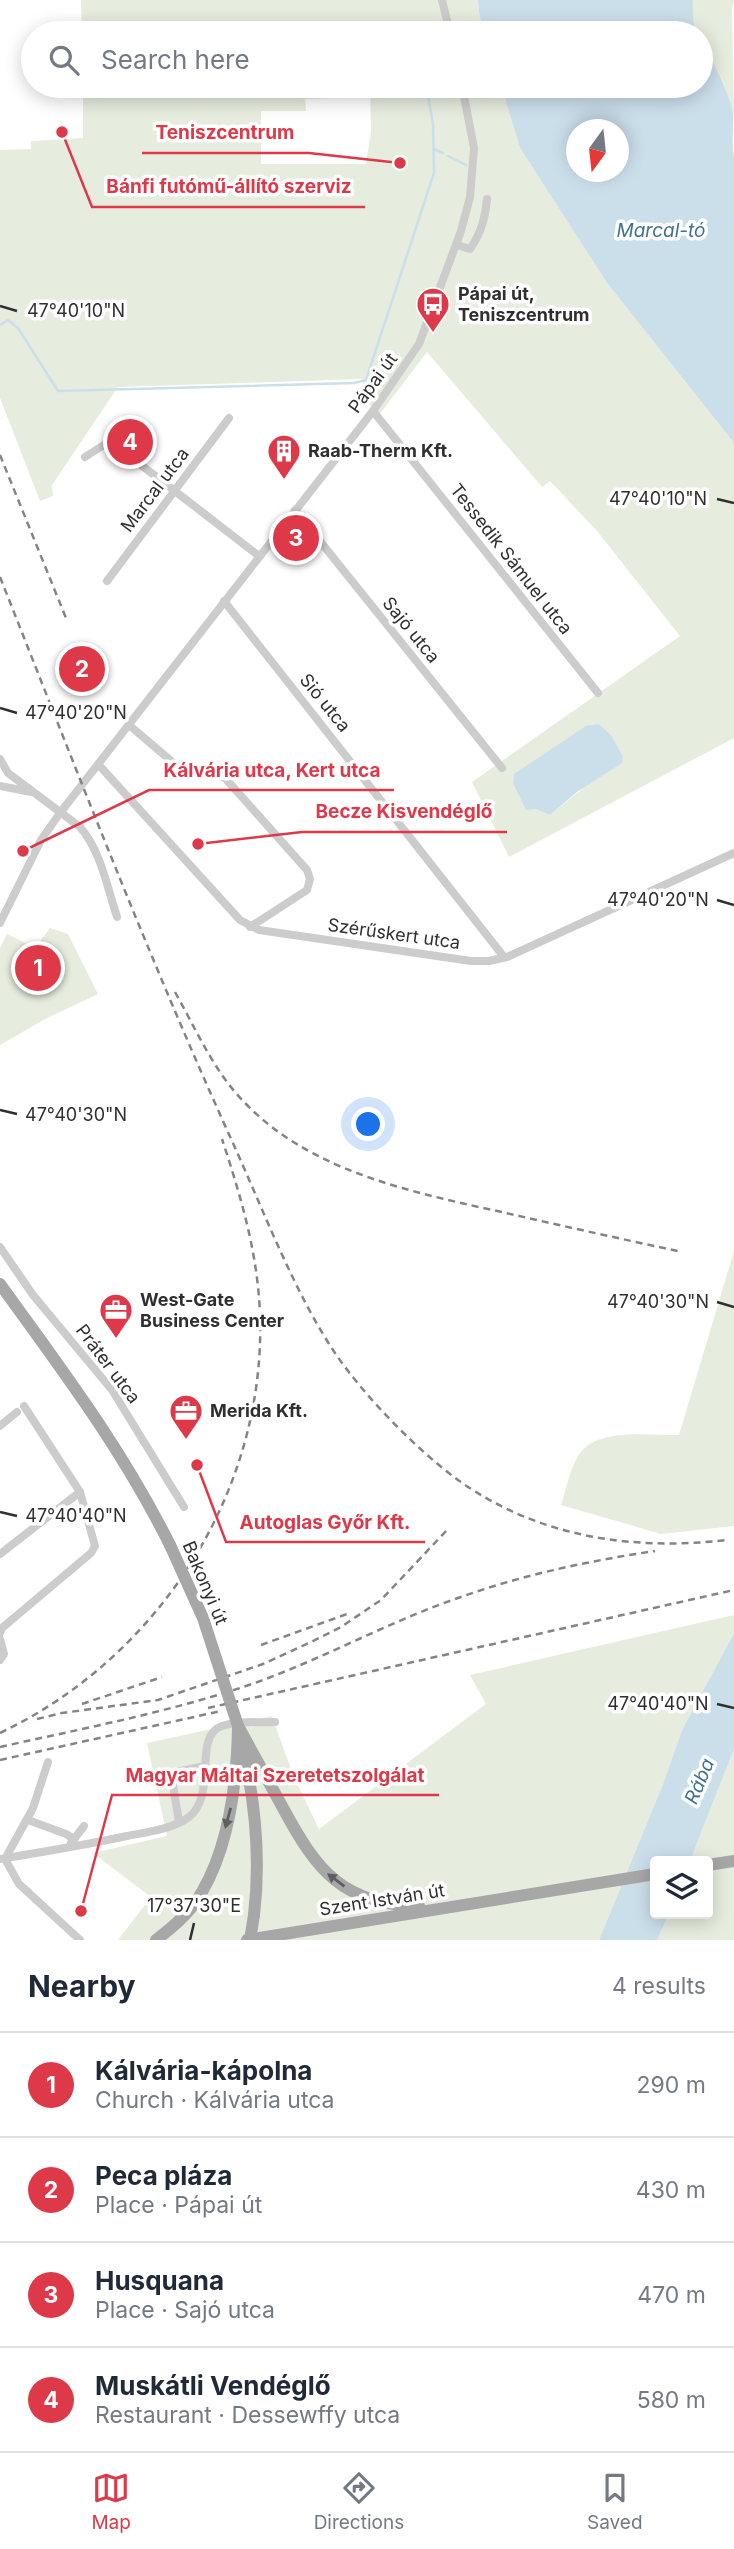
<!DOCTYPE html>
<meta charset="utf-8">
<style>
body{margin:0;font-family:Inter,sans-serif;background:#f2f2f3;color:#1f2937}
.controls{position:absolute;right:21px;bottom:21px;display:grid;overflow:hidden;border-radius:7px;box-shadow:0 4px 18px #0003}
.controls button{width:63px;height:63px;display:grid;place-items:center;padding:0;border:0;border-bottom:2px solid #e0e1e3;background:#fff;color:#1f2937;font:35px sans-serif}
.compass{position:absolute;left:566px;top:119px;width:63px;height:63px;border-radius:50%;background:#fff;box-shadow:0 4px 18px #0003;rotate:195deg}
.you{position:absolute;left:369px;top:1125px;width:24px;height:24px;margin:-18px;border:5px solid #fff;border-radius:50%;background:#1a73e8;box-shadow:0 0 0 10px #1a73e833}
.badge{display:grid;place-items:center;width:46px;height:46px;border-radius:50%;background:#de3949;color:#fff;font-size:23px;font-weight:700}
.pin{position:absolute;translate:-50% -50%;border:4px solid #fff;box-shadow:0 2px 7px #0006}
.list{margin:0;padding:0;list-style:none}
h2{display:flex;justify-content:space-between;align-items:center;height:91px;margin:0;padding:0 28px;font-size:30px}
h2 small{font-size:23px;font-weight:400;color:#747a83}
.list li{display:grid;grid-template-columns:46px 1fr auto;gap:21px;align-items:center;box-sizing:border-box;height:105px;padding:0 28px;border-top:2px solid #e0e1e3}
.list b{display:block;font-size:26px;white-space:nowrap}
.list p{margin:0;font-size:23px;white-space:nowrap;color:#747a83}
.list em{font-size:23px;font-style:normal;color:#747a83}
.icon{flex:none;width:38px;height:38px;fill:none;stroke:currentColor;stroke-width:2;stroke-linecap:round;stroke-linejoin:round}
.map{position:relative;flex:none;width:734px;height:1940px;overflow:hidden}
.search{position:absolute;background:#fff;box-shadow:0 4px 18px #0003;left:21px;right:21px;top:21px;height:77px;display:flex;align-items:center;gap:18px;box-sizing:border-box;padding:0 24px;border-radius:38px;color:#747a83;font-size:26px}
.sheet{height:511px;background:#fff}
nav{display:flex;justify-content:space-around;align-items:center;box-sizing:border-box;height:98px;border-top:2px solid #e0e1e3;background:#fff;font-size:19px;color:#747a83}
nav a{display:grid;justify-items:center;gap:4px}
nav .on{color:#de3949}
.map>svg:first-child{display:block}
.green{fill:#e6ecde;fill-rule:evenodd}
.water{fill:#cbdfeb;fill-rule:evenodd}
.lines{fill:none;stroke-linecap:round;stroke-linejoin:round}
.stream{stroke:#cbdfeb;stroke-width:2.5}
.minor{stroke:#ccc;stroke-width:8}
.primary{stroke:#a7a7a7;stroke-width:12}
.rail{stroke:#848484;stroke-width:2.5;stroke-dasharray:7 5;stroke-linecap:butt}
.primary-bridge{stroke:#a7a7a7;stroke-width:12}
.oneway{fill:#5f5f5f}
.ticks{fill:none;stroke:#2f2f2f;stroke-width:2.5}
.labels{text-anchor:middle;stroke-width:7;stroke-linejoin:round;paint-order:stroke}
.poi-label{font-size:18px;font-weight:bold;fill:#2f2f2f;stroke:#fff;text-anchor:start}
.street-label{font-size:18px;fill:#2f2f2f;stroke:#fff}
.water-label{font-size:19px;font-style:italic;fill:#40728f;stroke:#fff}
.ticks-label{font-size:18px;text-anchor:middle;fill:#2f2f2f;stroke:#fff;stroke-width:7;stroke-linejoin:round;paint-order:stroke}
.leader{fill:none;stroke:#de3949;stroke-width:2.5}
.callout-dot{fill:#de3949;stroke:#fff;stroke-width:2.5}
.callout-label{font-size:19px;text-anchor:middle;font-weight:bold;fill:#de3949;stroke:#fff;stroke-width:7;stroke-linejoin:round;paint-order:stroke}
</style>
<div class="map">
<svg width="734" height="1940" viewBox="0 0 734 1940">
<rect width="100%" height="100%" fill="#fff"/>
<g class="green">
<path d="M81,0H478L479,13L485,33H368L367,23L343,24V33H82Z"/>
<path d="M693,0H734L732,9L734,116L724,84L701,38V33H698L694,26Z"/>
<path d="M83,86H344L345,98L305,99L306,111H261V164H366L371,132L370,86H501L520,148L607,283L734,443V738L509,857L472,782L680,636L597,531L550,481L542,487L427,352L379,415L363,398V379L118,387L52,485L53,496L40,501L0,398V150L31,149V141L83,138ZM599,724L611,735L623,756L550,815L535,809Z"/>
<path d="M50,928L68,934L98,994L47,1018L0,1045V948L7,934L35,948Z"/>
<path d="M734,1251V1526L661,1534L561,1505C566,1490 569,1472 577,1458C593,1426 649,1436 679,1435Z"/>
<path d="M734,1615V1633L682,1730L663,1784L599,1940H118L151,1897L93,1853L167,1836L147,1743L272,1716L293,1775L319,1829L486,1704L470,1675Z"/>
<path d="M734,1749V1940H657L669,1914H708V1861H690Z"/>
</g>
<g class="water">
<path d="M478,0H693L694,26L698,33H485L479,13Z"/>
<path d="M701,38C713,62 727,86 733,113C734,128 731,142 734,157V443L607,283L520,148L501,86H701ZM576,130H618V172H576Z"/>
<path d="M599,724L611,735L623,756L622,763L577,792L550,815L535,809L526,810L513,783L514,774L586,726Z"/>
<path d="M734,1633V1749L690,1861H655V1914H669L657,1940H599L663,1784L682,1730Z"/>
</g>
<g class="lines">
<g class="stream">
<path d="M434,149L443,153"/>
<path d="M448,156L466,165"/>
<path d="M0,325L8,320L18,328L58,391L354,383L366,380L434,173L433,124L427,89"/>
</g>
<g class="minor">
<path d="M442,0L450,33"/>
<path d="M457,245L470,249C481,233 485,219 487,199"/>
<path d="M373,411L598,693"/>
<path d="M85,457L110,441L259,556"/>
<path d="M295,510L502,768"/>
<path d="M107,581L229,418"/>
<path d="M224,601L504,957"/>
<path d="M129,725L183,771C196,777 211,772 225,778L307,870L310,879L307,890L250,927"/>
<path d="M0,759L8,773L80,827C101,851 107,887 117,917"/>
<path d="M98,764L240,920L259,930L471,961H489L507,957L734,853"/>
<path d="M0,786L31,792"/>
<path d="M0,923L41,840L60,813L373,411L419,344L461,231L470,197L474,148L462,86"/>
<path d="M0,1247L33,1295L112,1390L184,1507"/>
<path d="M0,1426L17,1412"/>
<path d="M0,1554L80,1492"/>
<path d="M0,1633L2,1628L91,1553L95,1546L80,1492L24,1406"/>
<path d="M0,1639L4,1654L0,1660"/>
<path d="M48,1762L33,1808L5,1859L19,1884L80,1940"/>
<path d="M28,1820L66,1834L74,1839"/>
<path d="M179,1822L171,1773L205,1766"/>
<path d="M71,1843L84,1826"/>
<path d="M0,1859C43,1852 85,1845 127,1836C147,1832 173,1829 189,1817C218,1794 192,1736 222,1726C240,1720 256,1723 275,1722"/>
</g>
<g class="primary">
<path d="M0,1284C63,1371 122,1449 170,1545"/>
<path d="M238,1726C253,1753 268,1781 283,1808C317,1871 342,1904 419,1906"/>
<path d="M242,1744C255,1800 261,1857 254,1915"/>
<path d="M708,1865L734,1861"/>
<path d="M156,1940C170,1929 184,1918 195,1903C228,1855 237,1784 238,1727"/>
<path d="M247,1940L655,1874"/>
</g>
<g class="rail">
<path d="M0,455L66,618"/>
<path d="M0,577C75,766 148,956 232,1141C263,1209 294,1292 335,1353C365,1397 416,1449 458,1480C538,1537 631,1551 727,1540"/>
<path d="M175,992C197,1031 214,1072 246,1104C313,1173 416,1193 506,1213C563,1226 621,1239 678,1251"/>
<path d="M261,1645L347,1614"/>
<path d="M82,1704L162,1677"/>
<path d="M208,1708L734,1590"/>
<path d="M37,1719L62,1713L158,1700L263,1664L311,1642L341,1627L381,1600L447,1530"/>
<path d="M0,1733C158,1658 266,1492 260,1315C258,1254 241,1197 222,1139"/>
<path d="M0,1747C85,1728 170,1712 252,1684C323,1659 388,1622 458,1598C522,1575 588,1561 655,1551"/>
<path d="M0,1760L221,1711"/>
</g>
<g class="primary-bridge">
<path d="M170,1545L203,1618L238,1726"/>
<path d="M250,1940L254,1915"/>
</g>
</g>
<defs><path id="oneway-solid" d="M-6-.8H1V-3.2L6.5 0L1 3.2V.8H-6Z" transform="scale(1.75)"/></defs>
<g class="oneway">
<use href="#oneway-solid" transform="translate(228 1818) rotate(105)"/>
<use href="#oneway-solid" transform="translate(336 1880) rotate(-143)"/>
</g>
<path class="ticks" d="M0,306L17,311M717,499L734,503M0,708L17,713M717,900L734,905M0,1110L17,1114M717,1302L734,1307M0,1512L17,1516M717,1704L734,1708M190,1940L194,1923"/>
<defs>
<symbol id="bus-pin" viewBox="-11 -11 22 30"><path d="M0 17L-7.5 6A9.5 9.5 0 1 1 7.5 6Z" fill="#de3949" stroke="#fff"/><path d="M-5-6H5V4H4V6H2V4H-2V6H-4V4H-5ZM-3.5-4V0h7V-4ZM-3.5 1.2v1.5H-2V1.2ZM2 1.2v1.5H3.5V1.2Z" fill="#fff"/></symbol>
<symbol id="building-pin" viewBox="-11 -11 22 30"><path d="M0 17L-7.5 6A9.5 9.5 0 1 1 7.5 6Z" fill="#de3949" stroke="#fff"/><path d="M-4-6H4V6H1V3H-1V6H-4ZM-2.5-4.3h1.7v1.8h-1.7ZM.8-4.3h1.7v1.8H.8ZM-2.5-1h1.7V.8h-1.7ZM.8-1h1.7V.8H.8Z" fill="#fff"/></symbol>
<symbol id="office-pin" viewBox="-11 -11 22 30"><path d="M0 17L-7.5 6A9.5 9.5 0 1 1 7.5 6Z" fill="#de3949" stroke="#fff"/><path d="M-6-3h4V-5.5h4V-3h4V5H-6ZM-1-4.5V-3h2v-1.5ZM-6 0V1H6V0Z" fill="#fff"/></symbol>
</defs>
<g fill-rule="evenodd">
<use href="#bus-pin" x="414" y="285" width="38" height="52"/>
<use href="#building-pin" x="265" y="432" width="38" height="52"/>
<use href="#office-pin" x="97" y="1291" width="38" height="52"/>
<use href="#office-pin" x="167" y="1392" width="38" height="52"/>
</g>
<g class="labels">
<g class="poi-label">
<text x="458" y="300">Pápai út,<tspan x="458" dy="21">Teniszcentrum</tspan></text>
<text x="308" y="457">Raab-Therm Kft.</text>
<text x="140" y="1306">West-Gate<tspan x="140" dy="21">Business Center</tspan></text>
<text x="210" y="1417">Merida Kft.</text>
</g>
<g class="street-label">
<text transform="translate(373 383) rotate(-54)" y="6">Pápai út</text>
<text transform="translate(155 490) rotate(-53)" y="6">Marcal utca</text>
<text transform="translate(511 559) rotate(52)" y="6">Tessedik Sámuel utca</text>
<text transform="translate(411 630) rotate(51)" y="6">Sajó utca</text>
<text transform="translate(325 703) rotate(51)" y="6">Sió utca</text>
<text transform="translate(394 934) rotate(8)" y="6">Szérűskert utca</text>
<text transform="translate(108 1364) rotate(53)" y="6">Práter utca</text>
<text transform="translate(205 1583) rotate(67)" y="6">Bakonyi út</text>
<text transform="translate(382 1900) rotate(-9)" y="6">Szent István út</text>
</g>
<g class="water-label">
<text x="661" y="237">Marcal-tó</text>
<text transform="translate(699 1781) rotate(-67)" y="7">Rába</text>
</g>
</g>
<g class="ticks-label">
<text x="76" y="317">47°40'10"N</text>
<text x="658" y="505">47°40'10"N</text>
<text x="76" y="719">47°40'20"N</text>
<text x="658" y="906">47°40'20"N</text>
<text x="76" y="1121">47°40'30"N</text>
<text x="658" y="1308">47°40'30"N</text>
<text x="76" y="1522">47°40'40"N</text>
<text x="658" y="1710">47°40'40"N</text>
<text x="194" y="1912">17°37'30"E</text>
</g>
<path class="leader" d="M400 163L309 153H142M62 132L92 207H365M23 851L149 790H394M198 844L302 832H507M197 1465L226 1542H425M81 1911L112 1795H439"/>
<g class="callout-dot">
<circle cx="400" cy="163" r="7"/>
<circle cx="62" cy="132" r="7"/>
<circle cx="23" cy="851" r="7"/>
<circle cx="198" cy="844" r="7"/>
<circle cx="197" cy="1465" r="7"/>
<circle cx="81" cy="1911" r="7"/>
</g>
<g class="callout-label">
<text x="225" y="139">Teniszcentrum</text>
<text x="229" y="193">Bánfi futómű-állító szerviz</text>
<text x="272" y="777">Kálvária utca, Kert utca</text>
<text x="404" y="818">Becze Kisvendéglő</text>
<text x="325" y="1529">Autoglas Győr Kft.</text>
<text x="275" y="1782">Magyar Máltai Szeretetszolgálat</text>
</g>
</svg>
<div class="controls">
<button><svg class="icon" aria-label="layers" viewBox="0 0 24 24"><path d="M12 4l9 5-9 5-9-5zM3 14l9 5 9-5"/></svg></button>
</div>
<svg class="compass" viewBox="-18 -18 36 36"><path d="M0-13l5 13h-10z" fill="#e53935"/><path d="M0 13l5-13h-10z" fill="#747a83"/></svg>
<div class="you"></div>
<div class="pin badge" style="left:38px;top:968px">1</div>
<div class="pin badge" style="left:82px;top:669px">2</div>
<div class="pin badge" style="left:296px;top:538px">3</div>
<div class="pin badge" style="left:130px;top:442px">4</div>
<div class="search"><svg class="icon" aria-label="search" viewBox="0 0 24 24"><circle cx="10" cy="10" r="6"/><path d="M15 15l6 6"/></svg>Search here</div>
</div>
<section class="sheet">
<h2>Nearby<small>4 results</small></h2>
<ul class="list">
<li><span class="badge">1</span><div><b>Kálvária-kápolna</b><p>Church · Kálvária utca</p></div><em>290 m</em></li>
<li><span class="badge">2</span><div><b>Peca pláza</b><p>Place · Pápai út</p></div><em>430 m</em></li>
<li><span class="badge">3</span><div><b>Husquana</b><p>Place · Sajó utca</p></div><em>470 m</em></li>
<li><span class="badge">4</span><div><b>Muskátli Vendéglő</b><p>Restaurant · Dessewffy utca</p></div><em>580 m</em></li>
</ul>
</section>
<nav>
<a class="on"><svg class="icon" aria-label="map" viewBox="0 0 24 24"><path d="M3 6l6-2 6 2 6-2v14l-6 2-6-2-6 2zM9 4v14M15 6v14"/></svg>Map</a>
<a><svg class="icon" aria-label="directions" viewBox="0 0 24 24"><path d="M12 3l9 9-9 9-9-9zM9 14v-3h6M13 9l2 2-2 2"/></svg>Directions</a>
<a><svg class="icon" aria-label="saved" viewBox="0 0 24 24"><path d="M7 4h10v16l-5-4-5 4z"/></svg>Saved</a>
</nav>
